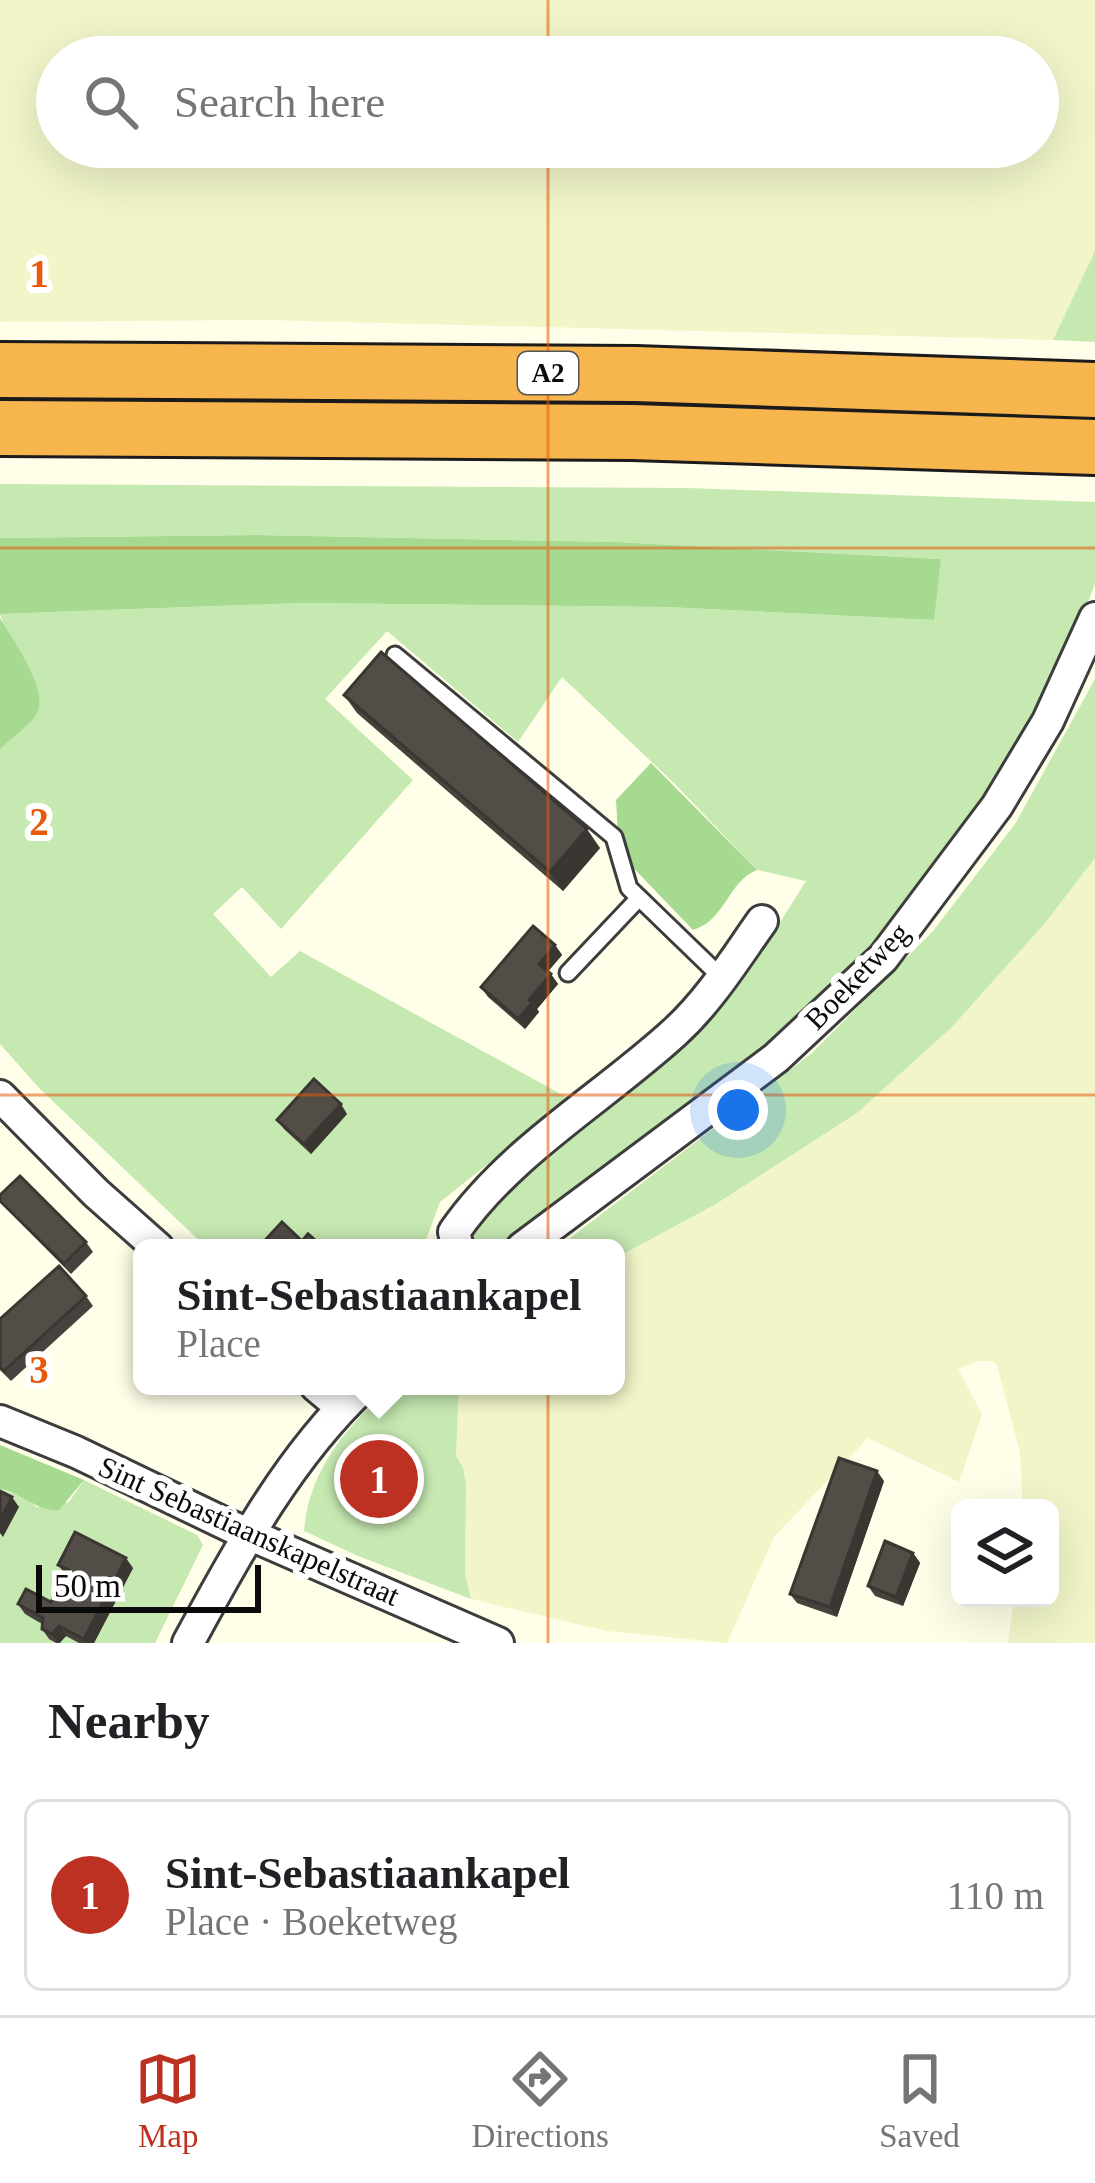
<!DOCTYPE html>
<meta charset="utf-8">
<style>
body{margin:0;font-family:Georgia,serif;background:#f6f6f6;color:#202124}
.controls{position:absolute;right:36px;bottom:36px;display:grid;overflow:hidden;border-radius:18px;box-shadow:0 12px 48px #0002}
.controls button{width:108px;height:108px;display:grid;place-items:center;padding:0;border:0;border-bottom:3px solid #e0e0e0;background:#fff;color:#202124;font:60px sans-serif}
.scale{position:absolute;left:36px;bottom:30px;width:225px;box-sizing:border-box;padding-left:12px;border:6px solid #0a0a0a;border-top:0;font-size:33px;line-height:42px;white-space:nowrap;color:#0a0a0a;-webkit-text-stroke:9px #fff;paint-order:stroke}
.you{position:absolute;left:738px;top:1110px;width:42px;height:42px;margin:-30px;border:9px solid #fff;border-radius:50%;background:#1a73e8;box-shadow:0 0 0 18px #1a73e833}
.badge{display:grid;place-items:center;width:78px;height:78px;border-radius:50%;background:#bc3121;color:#fff;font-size:39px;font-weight:700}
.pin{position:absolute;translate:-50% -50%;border:6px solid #fff;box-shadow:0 3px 12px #0006}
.popup{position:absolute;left:133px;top:1239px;width:492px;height:156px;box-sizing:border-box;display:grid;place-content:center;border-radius:18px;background:#fff;filter:drop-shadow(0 3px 9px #0005);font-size:39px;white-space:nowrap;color:#757577}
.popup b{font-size:45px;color:#202124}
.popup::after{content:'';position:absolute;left:50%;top:100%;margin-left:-24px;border:24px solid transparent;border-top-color:#fff}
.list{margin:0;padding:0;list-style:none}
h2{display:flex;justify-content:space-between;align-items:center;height:156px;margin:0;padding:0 48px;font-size:51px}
h2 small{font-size:39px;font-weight:400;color:#757577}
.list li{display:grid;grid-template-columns:78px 1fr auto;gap:36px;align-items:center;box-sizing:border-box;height:192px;margin:0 24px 24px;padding:0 24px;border:3px solid #e0e0e0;border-radius:18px}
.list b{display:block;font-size:45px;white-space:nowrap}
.list p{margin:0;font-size:39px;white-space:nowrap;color:#757577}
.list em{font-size:39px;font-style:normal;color:#757577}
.icon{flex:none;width:66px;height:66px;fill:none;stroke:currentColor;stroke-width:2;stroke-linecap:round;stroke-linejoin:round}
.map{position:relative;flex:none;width:1095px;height:1643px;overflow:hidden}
.search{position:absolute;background:#fff;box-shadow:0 12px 48px #0002;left:36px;right:36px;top:36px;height:132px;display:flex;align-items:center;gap:30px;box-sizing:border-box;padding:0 42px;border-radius:66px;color:#757577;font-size:45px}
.sheet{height:372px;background:#fff}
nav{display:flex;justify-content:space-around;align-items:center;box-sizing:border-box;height:168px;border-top:3px solid #e0e0e0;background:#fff;font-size:33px;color:#757577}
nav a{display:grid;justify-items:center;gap:6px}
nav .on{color:#bc3121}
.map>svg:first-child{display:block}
.farmland{fill:#f1f5c8;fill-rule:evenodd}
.green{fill:#c6e9b2}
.forest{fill:#a6da91}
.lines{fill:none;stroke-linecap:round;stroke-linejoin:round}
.lane-casing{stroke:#3d3d3d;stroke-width:21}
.street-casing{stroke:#3d3d3d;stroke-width:36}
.highway-casing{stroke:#1b1b1b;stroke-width:60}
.lane{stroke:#fff;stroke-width:15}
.street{stroke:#fff;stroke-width:30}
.highway{stroke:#f7b54d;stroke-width:54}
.wall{fill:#47423d}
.shaded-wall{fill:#3a3632}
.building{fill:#534d47;stroke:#3a3632;stroke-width:3}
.grid{fill:none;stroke:#e8590c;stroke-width:3;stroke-opacity:0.55}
.labels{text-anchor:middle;stroke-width:12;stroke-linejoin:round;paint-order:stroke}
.shield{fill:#fff;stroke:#545454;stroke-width:3}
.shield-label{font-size:27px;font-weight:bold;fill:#0a0a0a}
.street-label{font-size:30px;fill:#0a0a0a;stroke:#fff}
.grid-label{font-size:39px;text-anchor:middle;font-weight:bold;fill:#e8590c;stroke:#fff;stroke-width:12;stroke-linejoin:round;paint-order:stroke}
</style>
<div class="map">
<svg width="1095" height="1643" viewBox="0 0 1095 1643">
<rect width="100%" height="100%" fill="#fffee8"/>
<g class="farmland">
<path d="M0,0H1095V251L1053,340L268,320L0,322ZM57,57H1038V147H57Z"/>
<path d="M1095,858V1643H1008L1014,1598H1050V1508H1023L1020,1453L997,1365L992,1361H978L958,1369L982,1414L959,1482L868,1438L774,1537L727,1643L607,1631L471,1599L465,1574L466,1484L456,1456L459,1386H616V1258L716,1204L857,1113L952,1027L1045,923Z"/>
</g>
<g class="green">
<path d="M1095,251V342L1053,340Z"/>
<path d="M0,484L687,488L1095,502V584L1059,675L986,804L906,909L789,1027L505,1243L485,1248L468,1239L471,1214L719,1002L757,959L806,881L757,870L675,784L562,677L518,742L387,631L325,699L413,780L281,929L242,887L213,914L271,977L300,951L570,1099L440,1202L423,1248H207L39,1088L0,1044V749L37,713L0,614L298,603L666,607L933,620L941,559L616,542L257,535L0,538Z"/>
<path d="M1095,679V858L1045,923L952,1027L857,1113L716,1204L616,1258V1248H557L812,1053L933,931L1015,824Z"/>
<path d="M391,1386H459L456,1456L463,1468L466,1484L465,1574L471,1599L358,1556L304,1531C309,1469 347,1427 391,1386Z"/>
<path d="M84,1480L197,1535L203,1545L155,1643H0V1489L23,1496L37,1507L69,1502Z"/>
</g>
<g class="forest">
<path d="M257,535L616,542L941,559L934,620L666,607L299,603L0,614V538Z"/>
<path d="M0,618C12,639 52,693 36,715C27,728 11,738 0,749Z"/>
<path d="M651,763L757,870C728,881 726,920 693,930L619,853L616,800Z"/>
<path d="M0,1445L84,1480L59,1510C36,1512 22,1492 0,1489Z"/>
</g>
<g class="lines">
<defs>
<g id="lane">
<path d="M395,655L614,837L629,888L722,978"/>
<path d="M568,973L639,898"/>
</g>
<g id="street">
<path d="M0,1096L96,1193L158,1248"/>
<path d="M458,1248L454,1232C510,1151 603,1098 675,1032C710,1000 735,959 762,921"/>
<path d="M522,1248L776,1058L883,958L997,806L1048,721L1095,618"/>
<path d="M316,1386L341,1407"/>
<path d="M0,1421L76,1452L230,1526L498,1643"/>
<path d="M188,1643C237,1553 288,1457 364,1386"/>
</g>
<g id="highway">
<path d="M0,370L636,374L1095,390"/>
<path d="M0,428L632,432L1095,447"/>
</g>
</defs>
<use href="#lane" class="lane-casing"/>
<use href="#street" class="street-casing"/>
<use href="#highway" class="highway-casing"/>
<use href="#lane" class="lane"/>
<use href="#street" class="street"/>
<use href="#highway" class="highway"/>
</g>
<g class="wall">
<path d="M344,695L600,848L563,891L357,713Z"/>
<path d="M555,945L562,955L548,971L558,984L537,1009L539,1012L525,1029L488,997L481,987Z"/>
<path d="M347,1114L311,1154L284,1129L277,1120Z"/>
<path d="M0,1202L86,1242L93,1252L71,1274Z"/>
<path d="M86,1296L93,1306L11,1381L0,1370V1319Z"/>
<path d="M400,1463L407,1472L409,1485L398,1493L350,1496L343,1486Z"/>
<path d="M884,1481L837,1617L797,1603L790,1594Z"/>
<path d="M913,1553L920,1563L903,1606L875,1596L868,1586Z"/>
<path d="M58,1565L133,1568L94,1643H79L66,1636L60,1643H56L49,1639L42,1629V1624L25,1614L18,1604L51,1602L66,1575Z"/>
</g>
<g class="shaded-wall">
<path d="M587,829L600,848L563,891L550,872Z"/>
<path d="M555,945L562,955L546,974L539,964Z"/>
<path d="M551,974L558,984L537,1009L539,1012L525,1029L518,1019L529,1000Z"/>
<path d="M341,1104L347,1114L311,1154L304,1144Z"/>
<path d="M400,1463L407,1472L409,1485L402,1475Z"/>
<path d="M877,1471L884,1481L837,1617L830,1607Z"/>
<path d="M12,1497L19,1507L3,1537L0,1533V1520Z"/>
<path d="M913,1553L920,1563L903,1606L896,1597Z"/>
<path d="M126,1558L133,1568L94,1643H87L84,1639Z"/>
<path d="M59,1626L66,1636L58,1643L52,1634Z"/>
</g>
<g class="building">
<path d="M381,652L587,829L550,872L344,695Z"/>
<path d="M533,926L555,945L539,964L551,974L529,1000L532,1003L518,1019L481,987Z"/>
<path d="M314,1079L341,1104L304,1144L277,1120Z"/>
<path d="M20,1176L86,1242L64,1264L0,1201V1195Z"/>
<path d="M282,1222L302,1241L308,1234L324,1248H258Z"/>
<path d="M59,1266L86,1296L4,1371L0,1367V1319Z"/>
<path d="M390,1456L400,1463L402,1475L391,1483L343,1486L342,1462Z"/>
<path d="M839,1458L877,1471L830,1607L790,1594Z"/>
<path d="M0,1491L12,1497L0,1520Z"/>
<path d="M75,1532L126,1558L84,1639L59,1626L52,1634L42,1629L43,1618L18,1604L26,1589L51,1602L69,1570L58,1565Z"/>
<path d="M885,1541L913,1553L896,1597L868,1586Z"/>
</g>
<path class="grid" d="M548,0V57M548,147V1643M0,548H1095M0,1095H1095"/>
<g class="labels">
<rect class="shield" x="518" y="352" width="60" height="42" rx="9"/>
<g class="shield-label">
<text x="548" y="382">A2</text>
</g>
<g class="street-label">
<text transform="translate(857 976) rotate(-46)" y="10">Boeketweg</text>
<text transform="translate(249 1531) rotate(24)" y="10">Sint Sebastiaanskapelstraat</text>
</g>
</g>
<g class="grid-label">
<text x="39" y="287">1</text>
<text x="39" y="835">2</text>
<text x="39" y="1383">3</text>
</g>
</svg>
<div class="controls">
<button><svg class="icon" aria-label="layers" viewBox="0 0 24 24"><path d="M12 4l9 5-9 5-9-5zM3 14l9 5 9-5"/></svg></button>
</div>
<div class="scale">50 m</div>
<div class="you"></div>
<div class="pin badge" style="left:379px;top:1479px">1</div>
<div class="popup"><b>Sint-Sebastiaankapel</b>Place</div>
<div class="search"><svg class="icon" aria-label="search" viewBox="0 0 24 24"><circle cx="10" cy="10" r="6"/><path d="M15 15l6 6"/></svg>Search here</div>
</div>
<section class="sheet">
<h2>Nearby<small></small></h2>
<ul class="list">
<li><span class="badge">1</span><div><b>Sint-Sebastiaankapel</b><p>Place · Boeketweg</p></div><em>110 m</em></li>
</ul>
</section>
<nav>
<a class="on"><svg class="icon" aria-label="map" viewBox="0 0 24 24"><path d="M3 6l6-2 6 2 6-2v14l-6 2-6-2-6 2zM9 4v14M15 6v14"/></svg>Map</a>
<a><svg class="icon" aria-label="directions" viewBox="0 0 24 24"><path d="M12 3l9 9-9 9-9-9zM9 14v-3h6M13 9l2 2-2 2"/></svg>Directions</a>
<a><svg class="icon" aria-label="saved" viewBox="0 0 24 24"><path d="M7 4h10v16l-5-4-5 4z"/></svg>Saved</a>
</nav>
